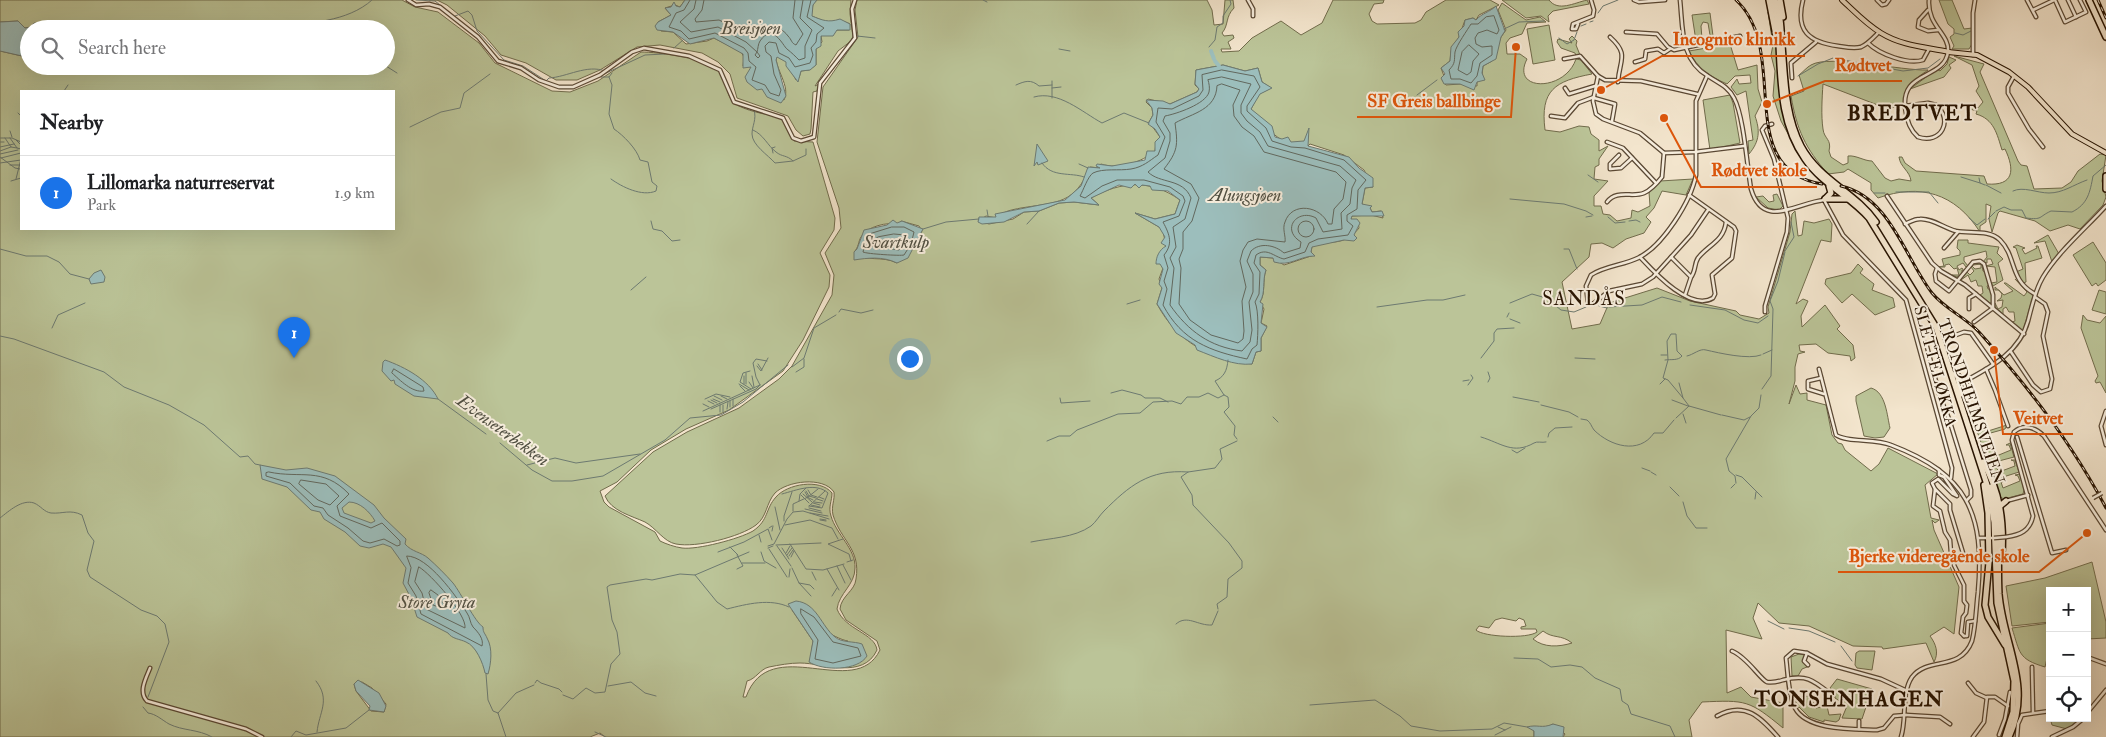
<!DOCTYPE html>
<meta charset="utf-8">
<style>
body{margin:0;font-family:"IM FELL Double Pica",serif;background:#f2f2f2;color:#202124}
.controls{position:absolute;right:15px;bottom:15px;display:grid;overflow:hidden;border-radius:0px;box-shadow:0 5px 20px #0002}
.controls button{width:45px;height:45px;display:grid;place-items:center;padding:0;border:0;border-bottom:1px solid #e0e0e0;background:#fff;color:#202124;font:25px sans-serif}
.you{position:absolute;left:909px;top:358px;width:18px;height:18px;margin:-12px;border:4px solid #fff;border-radius:50%;background:#1a73e8;box-shadow:0 0 0 8px #1a73e833}
.badge{display:grid;place-items:center;width:32px;height:32px;border-radius:50%;background:#1a73e8;color:#fff;font-size:16px;font-weight:700}
.pin{position:absolute;translate:-50% -41px;filter:drop-shadow(0 1px 2px #0008)}
.pin::after{content:'';position:absolute;top:26px;width:18px;height:15px;background:inherit;clip-path:polygon(0 0,100% 0,50% 100%)}
.list{margin:0;padding:0;list-style:none}
h2{display:flex;justify-content:space-between;align-items:center;height:65px;margin:0;padding:0 20px;font-size:21px}
h2 small{font-size:16px;font-weight:400;color:#757577}
.list li{display:grid;grid-template-columns:32px 1fr auto;gap:15px;align-items:center;box-sizing:border-box;height:75px;padding:0 20px;border-top:1px solid #e0e0e0}
.list b{display:block;font-size:19px;white-space:nowrap}
.list p{margin:0;font-size:16px;white-space:nowrap;color:#757577}
.list em{font-size:16px;font-style:normal;color:#757577}
.icon{flex:none;width:28px;height:28px;fill:none;stroke:currentColor;stroke-width:2;stroke-linecap:round;stroke-linejoin:round}
.map{position:relative;flex:none;width:2106px;height:737px;overflow:hidden}
.search{position:absolute;background:#fff;box-shadow:0 5px 20px #0002;left:20px;top:20px;width:375px;height:55px;display:flex;align-items:center;gap:12px;box-sizing:border-box;padding:0 18px;border-radius:28px;color:#757577;font-size:19px}
.panel{position:absolute;background:#fff;box-shadow:0 5px 20px #0002;left:20px;top:90px;width:375px;height:140px;border-radius:0px}
.map>svg:first-child{display:block}
.green{fill:#bbc498;stroke:#716c4c;fill-rule:evenodd}
.water{fill:#9cbebc;stroke:#6d7a71;fill-rule:evenodd}
.lines{fill:none;stroke-linecap:round;stroke-linejoin:round}
.shore{stroke:#62685e;stroke-width:1}
.stream{stroke:#6d7a71;stroke-width:1}
.river{stroke:#9cbebc;stroke-width:4}
.minor-casing{stroke:#5a4834;stroke-width:5}
.major-casing{stroke:#271301;stroke-width:6}
.highway-casing{stroke:#271301;stroke-width:8}
.minor{stroke:#f7eede;stroke-width:2.5}
.major{stroke:#f3e5cd;stroke-width:4}
.highway{stroke:#f3e5cd;stroke-width:5}
.rail-casing{stroke:#271301;stroke-width:3}
.rail{stroke:#f7eede;stroke-width:1;stroke-dasharray:4;stroke-linecap:butt}
.minor-bridge-casing{stroke:#5a4834;stroke-width:5;stroke-linecap:butt}
.minor-bridge{stroke:#f7eede;stroke-width:2.5}
.labels{text-anchor:middle;stroke-width:4;stroke-linejoin:round;paint-order:stroke}
.street-label{font-size:16px;fill:#271301;stroke:#f7eede}
.water-label{font-size:18px;font-style:italic;fill:#504f42;stroke:#f7eede}
.quarter-label{font-size:19px;letter-spacing:1px;fill:#271301;stroke:#f7eede}
.district-label{font-size:21px;font-weight:bold;letter-spacing:1px;fill:#271301;stroke:#f7eede}
.leader{fill:none;stroke:#de560b;stroke-width:2}
.callout-dot{fill:#de560b;stroke:#f7eede;stroke-width:2}
.callout-label{font-size:18px;text-anchor:middle;font-weight:bold;fill:#de560b;stroke:#f7eede;stroke-width:4;stroke-linejoin:round;paint-order:stroke}
</style>
<div class="map">
<svg width="2106" height="737" viewBox="0 0 2106 737">
<rect width="100%" height="100%" fill="#f3e5cd"/>
<filter id="stains"><feTurbulence type="fractalNoise" baseFrequency=".004" numOctaves="4"/><feColorMatrix values="0 0 0 0 .2 0 0 0 0 .09 0 0 0 0 .02 0 0 0 .5 -.17"/></filter>
<radialGradient id="worn" r=".72"><stop offset=".6" stop-color="#630" stop-opacity="0"/><stop offset="1" stop-color="#630" stop-opacity=".3"/></radialGradient>
<g class="green">
<path d="M0,0H402L415,7L438,12L479,43L495,63L552,91L570,92L598,81L641,52C657,52 709,58 720,71C727,80 726,96 734,103C745,111 765,114 779,117L783,119L794,141L813,142L835,218L834,230L820,253L830,275L829,287L803,340L783,371L729,410L686,429L651,450L617,482L600,491L604,502L609,507L655,532L660,541C666,544 675,547 682,548C697,550 739,539 753,531C769,520 765,509 776,497C787,484 820,478 832,493C832,501 828,507 831,516C836,534 856,549 855,568C855,585 839,593 837,609C845,630 875,633 877,650C863,680 824,663 800,663C790,663 779,665 769,667C760,669 756,679 747,681L743,697H746C770,631 855,702 880,650L877,641L846,620L840,609C841,596 855,591 856,579C861,549 841,541 833,515C831,506 835,500 834,492C823,476 787,481 775,493C766,503 767,517 756,525C740,537 696,548 676,544C664,542 656,528 645,522C632,516 611,511 605,496L653,452L687,432L739,408L779,379L792,366L832,295L834,275L825,253L841,228L839,208L817,142L823,87L858,37L855,10L857,0H1207L1212,10L1214,25L1223,24L1225,0H1233L1234,8C1225,17 1229,25 1222,33L1224,36L1233,35L1234,38L1228,42L1231,49H1221L1222,52L1239,51L1252,38L1281,21L1301,35L1322,23L1333,0H1384L1383,3L1374,4L1369,14L1372,21L1377,24L1415,23L1421,20L1426,12L1446,0H1490L1499,5L1479,15L1476,20L1473,18L1465,20L1459,37L1451,51L1450,61L1441,68L1444,76L1442,80L1446,85L1460,84L1477,86V82L1482,76L1483,66L1492,61L1501,37L1506,30L1498,10L1502,3L1526,20L1540,17L1546,22L1527,23L1522,34L1510,38L1506,43L1507,54H1520L1527,59C1510,92 1565,92 1576,59L1581,60L1592,74C1555,81 1540,90 1545,130L1560,132L1579,126L1589,127L1591,134L1599,140V151L1608,146L1599,159V165L1595,167L1594,179L1608,181L1594,196V206H1601L1603,214L1610,215L1617,221L1631,218L1632,210L1638,212L1650,206L1649,192L1660,181L1693,179L1686,195L1662,191L1654,208L1646,217L1651,222L1644,233L1626,239L1613,248L1602,243L1591,244L1589,257L1562,282L1572,329L1600,324L1609,303L1657,288L1690,301L1736,311L1740,315L1759,319L1769,313L1768,307L1790,232L1792,214L1795,211L1798,236L1802,235L1804,221L1814,223L1829,219L1832,224L1831,242L1821,240L1796,304L1803,299L1808,301L1801,316L1802,327L1825,305L1840,326L1837,329L1853,345L1855,358L1851,361L1850,356L1828,353L1816,344L1799,345L1800,351L1805,352L1798,354L1795,367V381L1789,404L1796,385L1800,394L1807,393V400L1826,405L1832,435L1838,443L1842,444L1845,450L1871,471L1879,464L1888,448L1938,474L1925,485L1931,518L1939,520L1935,523L1932,520L1934,530L1959,587L1954,634L1944,627L1930,636C1936,644 1939,653 1934,662L1926,643L1883,649L1882,647L1853,646L1809,626L1779,623L1758,603L1753,618L1762,639L1726,630L1727,693L1741,687L1751,697L1783,703V728C1749,700 1746,700 1702,702L1689,720L1692,737H1563L1565,734L1553,724L1547,728H1531L1534,731V737H605L600,733L590,737H0V51L22,56L29,61V66H386V29H76L73,23L25,28L18,21L0,22ZM1223,65L1245,71L1258,68L1262,82L1271,88L1259,94L1251,109C1263,123 1282,151 1304,142L1308,146L1310,144L1344,155L1364,170L1373,187L1365,188L1362,204L1370,208L1372,212L1381,211L1383,218L1371,215L1352,216L1351,219L1358,222L1359,228C1344,247 1333,239 1312,246L1311,252L1314,255L1284,265L1273,258L1260,257V265L1266,270C1262,281 1266,292 1260,302L1264,309L1261,323L1267,326L1261,338V351L1256,352L1252,364C1210,359 1178,343 1157,304L1162,288L1159,279L1163,268L1159,258L1166,246L1163,231L1159,227L1135,213L1155,219L1175,214L1180,200C1151,179 1121,181 1091,198L1099,205L1074,202L1059,203L1039,211L1024,212L1013,219L989,224L978,221L986,216L996,218C1004,211 1011,210 1021,208C1058,202 1075,204 1090,167L1101,168L1097,167L1101,164C1119,170 1142,162 1155,151L1156,143L1160,137L1149,122L1153,115L1152,108L1146,102L1148,99L1170,104L1197,92L1199,89L1195,85L1196,70ZM21,91H394V229H21ZM901,221L919,226L922,231L897,263C881,255 867,263 854,252C859,247 858,242 861,237C867,226 888,222 898,224ZM792,610C806,618 834,639 848,641L825,667L810,662L813,641ZM1502,618L1516,621L1519,618L1524,620L1526,626L1521,627V629H1536L1537,632C1528,639 1483,637 1476,630L1479,626L1489,628L1495,620ZM1543,631C1553,639 1561,634 1572,643C1559,647 1544,648 1533,639ZM362,682L372,688L386,704L384,712L371,711L356,691L354,684Z"/>
<path d="M429,0H685L680,7L675,5L665,8L671,15L658,22L661,31L673,32L686,44L707,41L714,38L741,52L744,57L743,66L751,67L750,72L762,89L784,100C791,86 775,70 776,55L787,62L796,80L799,78L801,71L809,70L816,65V48L822,42L821,36L837,30H849L850,24C843,20 839,22 830,22C823,22 818,18 811,16L813,4L817,0H851L850,14L853,36L851,41L838,51L815,86L819,84L817,91L813,92L811,129L810,134L803,136L796,130L788,116L737,98L730,74L718,62L702,53L660,45L637,47L600,70L577,80H556L526,63L501,55L485,36L447,5L437,0Z"/>
<path d="M1502,0H1549C1558,12 1574,3 1587,0L1589,4L1553,11L1548,16L1549,22L1541,16L1526,18Z"/>
<path d="M1939,0H1952L1964,29L1972,28V44L1969,49H1952L1954,46L1950,37L1954,34V29L1948,24Z"/>
<path d="M1768,12L1776,45L1782,108L1792,141L1781,121L1773,96L1775,71L1771,55L1773,45Z"/>
<path d="M1710,13L1713,36L1710,35L1708,23L1703,22L1701,26L1702,39L1691,45V42L1696,41L1692,15Z"/>
<path d="M1549,25L1555,60L1533,64L1527,29Z"/>
<path d="M1572,36L1577,41L1576,45L1580,55L1576,56L1575,53L1561,48L1557,42L1558,39L1572,43L1569,39Z"/>
<path d="M1730,44L1738,70L1757,65L1758,89L1762,102L1755,116C1760,130 1760,141 1749,154L1748,141L1753,140L1746,91L1737,95L1731,87L1737,79L1739,84L1751,83L1750,75L1735,76L1727,84C1709,76 1698,69 1689,51Z"/>
<path d="M1954,56L1984,64L1980,72L2018,161L2021,165L2027,166L2034,189L2062,188L2071,182L2078,171L2100,154L2106,155L2102,181L2106,197L2103,205L2080,229L2068,225L2050,231L2035,221L2000,211L1998,213L1992,232L1989,219L1991,206L1986,204V222L1980,226V232C1955,193 1920,183 1878,198L1871,190V183L1848,169L1844,172L1828,174C1805,148 1797,130 1791,96L1804,91L1799,75C1803,72 1807,67 1811,65C1829,54 1902,71 1928,70C1914,80 1903,86 1904,104L1888,109L1823,84C1822,98 1821,116 1823,129C1824,139 1832,139 1829,151L1831,157L1843,165L1848,163V156C1856,155 1864,161 1872,161L1885,178L1891,181L1899,179L1911,181C1910,171 1900,167 1899,157H1902L1905,163L1916,171L1984,176L1987,184C2014,186 2015,170 2005,149L2002,150C1997,134 1994,119 1976,114L1977,111L1970,109L1971,105L1978,108L1983,102L1976,91L1979,86L1972,65Z"/>
<path d="M1949,57L1956,60L1949,65L1951,68L1944,77L1910,89L1937,69L1940,71L1947,64Z"/>
<path d="M1730,95L1733,103L1740,143L1710,150L1703,100Z"/>
<path d="M1777,194L1783,206L1779,210L1768,208L1756,197L1763,196L1769,202L1774,201L1773,195Z"/>
<path d="M2048,235L2059,254L2052,262L2045,241L2034,243Z"/>
<path d="M1958,240H1968V243L1999,247L1997,253L2003,259L1998,263L2003,280L1993,286L1991,283L1997,282L1995,267L1986,266L1993,264L1991,259H1987V263L1983,262L1987,257L1986,251L1964,257V261L1968,266L1966,267L1963,263L1957,266L1959,270L1962,268L1964,271L1962,270V274L1957,277L1952,275H1959L1957,268L1954,269L1949,264L1945,265V267H1938L1944,266L1942,259L1960,255V251L1957,248Z"/>
<path d="M2093,242L2106,263V280L2098,286L2096,283L2092,286L2073,255Z"/>
<path d="M2017,245L2025,248L2022,249L2025,254L2037,248L2036,246H2038L2042,258L2025,263L2026,282L2023,283L2016,272L2023,269L2016,248L2013,247Z"/>
<path d="M1976,263L1982,265L1983,271L1986,272L1990,285L1987,286L1988,289H1991L1993,302L1990,303L1980,295L1983,293L1982,286H1978L1976,280L1971,282L1968,275L1961,280L1967,272L1970,275L1974,271L1971,267L1967,271L1972,266L1975,269L1981,268V264L1973,265Z"/>
<path d="M1858,264L1863,269L1860,273L1874,284L1872,290L1893,298L1895,307L1875,315L1852,294L1842,303L1825,284L1826,279L1851,273Z"/>
<path d="M2015,279L2033,296L2023,331L2012,322L2015,321L2014,312H2009L2006,307L2003,309V314L1995,307V303L1998,309L2002,307L2003,300L1997,301L2001,298L2002,294L1999,290H1995V287L2004,295L2013,291L2004,283H2006L2024,296L2027,292Z"/>
<path d="M2099,290L2106,292V314L2092,310Z"/>
<path d="M2083,315L2087,320L2100,323L2106,316V393L2100,382L2096,383L2095,381L2098,376L2081,328Z"/>
<path d="M1871,388C1886,392 1887,416 1890,428L1884,437L1875,438L1864,436L1856,401V396Z"/>
<path d="M2007,425L2005,429L1987,434L1990,447L1993,450L1994,457L2011,450L2009,445H2006L2010,443L2014,457L1995,462L1997,465L1996,467L1999,472L2015,466L2014,461L2011,460H2015L2019,472L2000,478L2006,481L2001,482L2003,488L2020,481L2018,476L2015,475L2020,474L2024,490L2023,494L2004,499L2000,497L1976,428L1978,430L1984,428L1985,432Z"/>
<path d="M2092,562L2106,622V638L2087,639V591H2050V622L2012,626L2006,586L2045,578Z"/>
<path d="M2050,623V645L2045,667C2018,659 2020,653 2012,628Z"/>
<path d="M1859,651H1875L1872,670L1857,668L1855,665L1856,653Z"/>
<path d="M1799,654L1805,655L1803,661L1807,667L1802,669L1798,676H1792L1791,657Z"/>
<path d="M1837,679L1872,689L1862,719L1842,718L1847,706L1835,698V692L1830,688Z"/>
<path d="M1796,691L1798,697L1810,696L1816,708L1827,706L1829,715L1841,714L1839,720L1836,722L1824,720V722L1809,717L1799,707L1797,708L1794,692Z"/>
<path d="M2050,718H2082L2067,729L2052,725Z"/>
</g>
<g class="water">
<path d="M685,0H817L813,5L812,16C822,20 828,23 840,19L850,24V30H837L833,36H821V46L816,49V65L810,70L801,71L798,82L786,66V62L777,57L776,60L786,96L781,103L767,97L762,89L757,90L747,82L745,77L751,67L743,68V54L714,38L690,44L673,32L657,30L655,26L658,22L671,15L665,8L671,7L674,2L676,6L680,7Z"/>
<path d="M1496,6L1505,31L1501,37L1496,59L1483,66L1482,73L1485,80L1477,82L1474,90L1460,84H1444L1441,78L1445,74L1441,68L1450,61L1451,47L1459,37L1458,32L1464,26L1465,20L1473,18L1476,20C1482,13 1490,12 1496,6Z"/>
<path d="M18,21L25,28L30,27L34,23H73L77,27L29,29V61L22,56L0,51V22Z"/>
<path d="M1223,65L1245,71L1258,68L1262,82L1272,88L1260,94L1251,109L1272,126L1275,137L1282,139L1288,137L1291,142L1304,141L1309,128L1308,146L1349,157L1359,168L1373,178V187L1365,188L1362,204L1372,206L1370,208L1372,212L1382,211L1384,216H1352L1351,219H1357L1360,223L1354,235L1357,238L1354,241L1344,240L1312,247L1311,252L1315,256C1299,256 1290,267 1274,262L1273,258L1260,257V265L1266,270C1262,281 1266,292 1260,302L1263,304L1261,323L1267,327L1261,338V351L1256,352L1252,364C1234,366 1215,357 1197,350L1195,345L1176,333L1157,304L1162,288L1159,284L1163,269L1160,264H1156C1156,257 1159,250 1166,246L1161,243L1165,237L1159,227L1135,213L1155,219L1175,214L1180,200L1168,191L1152,190L1150,186L1142,185L1139,188L1135,184L1131,188L1119,185L1091,198L1099,205L1074,202L1059,203L1039,211L1024,212L1004,222L982,224L978,222L979,217H996L995,214L1065,200L1081,186L1088,167L1100,168L1096,166L1097,164L1112,166L1145,160L1147,151H1155V142L1160,137L1155,129L1148,124L1153,115L1152,108L1146,100L1163,101L1170,104L1197,92L1199,89L1195,84L1196,70Z"/>
<path d="M1037,144L1048,161L1038,165L1037,162L1034,166Z"/>
<path d="M893,220L897,223L902,221L923,229L908,258L897,263C883,256 867,258 854,260V252L857,249L864,230L887,225Z"/>
<path d="M101,270L105,277L104,282L91,284L89,279L94,273Z"/>
<path d="M385,360C405,367 429,380 438,399L414,396L395,384L394,380L391,381L382,371L383,362Z"/>
<path d="M260,465L286,470L307,468L335,476L374,505L384,518L406,539L405,544C412,552 421,552 428,558C436,565 446,575 453,583C461,593 475,622 483,627C483,633 485,633 487,638C493,648 491,664 488,674L485,673C483,663 476,646 466,642C460,639 452,639 448,633L417,617L411,598L403,583L406,568L391,547L383,544L369,548L360,546L345,532L324,519L320,512L311,510L287,487L262,479ZM349,502C360,502 370,512 375,521L371,523L344,513L342,508Z"/>
<path d="M796,601C817,603 821,626 835,637C842,643 854,641 862,644L867,656C858,671 823,671 809,662L813,641L788,604Z"/>
<path d="M358,680L379,693L386,706L384,712L369,710L370,706L356,691L354,684Z"/>
<path d="M1553,724L1564,727L1563,737H1534V731L1527,727C1538,724 1541,729 1553,724Z"/>
</g>
<g class="lines">
<g class="shore">
<path d="M690,0L684,10L676,13L669,27L681,31L689,39L715,33L744,48L748,53L749,61L756,67L752,80L765,85L770,93L779,96L781,90L774,74L771,56L766,52L765,46L769,42L776,43L779,53L789,58L795,67L810,63L813,55L811,48L816,42L817,34L824,28L807,17L811,0"/>
<path d="M696,0L694,9L680,22L691,32L718,27L746,42L757,52L755,55L758,58L760,56L757,52C758,49 758,44 760,41C773,22 783,46 787,49C792,53 795,56 799,60L805,58V46L812,30L800,18L803,0"/>
<path d="M704,0L702,10L695,19L696,22L719,20L753,37C763,29 778,22 788,36C792,40 791,43 796,45L803,34L793,18L795,0"/>
<path d="M1494,16L1499,30L1497,34L1487,30L1478,33L1475,38L1476,44L1482,47L1492,46V55L1480,63L1477,76L1471,83L1460,79H1451L1449,70C1456,63 1454,60 1455,52C1456,46 1468,29 1471,24H1478L1486,17Z"/>
<path d="M1469,45L1479,54L1473,61L1471,72L1467,75L1458,70L1462,52Z"/>
<path d="M1222,70L1254,76L1260,87L1247,106V111L1266,128L1272,141L1291,147L1305,148L1344,160L1366,180L1358,190L1357,209L1347,215V221L1353,226L1348,235L1318,239L1309,243L1305,252L1284,259C1274,257 1267,247 1256,255L1254,263L1260,272L1259,294L1255,302C1259,311 1258,335 1257,345L1252,349L1247,359C1210,351 1182,341 1163,305L1167,289L1164,281L1168,268L1164,255C1173,244 1170,235 1163,222L1179,216L1185,201L1183,196L1170,187L1144,180H1117L1102,186L1085,198L1080,196C1083,191 1088,176 1093,173C1103,168 1119,171 1131,169C1143,167 1149,161 1158,155L1165,137L1156,122L1158,108L1172,109L1199,96L1203,90L1202,75Z"/>
<path d="M1222,77L1251,84L1241,105V113L1247,121L1260,132L1268,146L1340,166L1356,180L1352,188L1350,204L1341,213L1342,229L1323,232L1316,218C1298,208 1280,229 1301,242L1300,248L1284,253C1275,245 1260,242 1251,251L1247,261L1253,274V292L1249,302L1252,330L1250,342L1242,351C1210,347 1188,331 1170,305L1174,268L1170,258L1176,247L1173,227L1185,219L1191,198C1183,178 1160,184 1148,172L1165,158L1170,141V133L1163,121L1165,116C1176,114 1206,104 1209,92C1210,88 1209,83 1208,80Z"/>
<path d="M1222,84L1240,90L1233,105L1234,116L1242,127L1254,136L1264,152L1336,172L1346,182L1343,199L1334,209L1332,224H1328C1321,206 1292,201 1285,222C1282,229 1286,236 1285,242L1257,239L1248,242L1243,250L1240,261L1246,287L1242,301L1244,331L1243,339L1238,343L1211,335L1190,320L1179,304L1181,268L1179,259L1183,249V232L1192,221L1199,198L1191,184L1164,169C1178,151 1178,145 1175,123C1193,113 1216,110 1217,86Z"/>
<circle cx="1306" cy="229" r="8"/>
<path d="M892,227H904L914,232L911,244L904,255C901,256 867,254 863,252L867,235Z"/>
<path d="M894,234L905,235V242L899,250L871,246L872,241L878,237Z"/>
<path d="M394,369L423,387L424,391C412,393 400,380 392,373Z"/>
<path d="M269,472C301,479 322,466 349,494L337,506L340,516L371,528L382,523L400,541V545L397,546L384,539L370,543L363,541L348,528L328,515L323,508L314,506L290,483L266,476V473Z"/>
<path d="M301,480L326,484L339,496L330,505L318,500L299,484Z"/>
<path d="M407,556C428,556 456,596 467,613C470,617 470,623 473,627C478,632 484,639 482,646L421,614L416,596L408,583L411,568Z"/>
<path d="M419,567C431,574 467,615 465,628L426,609L422,593L415,582Z"/>
<path d="M431,590L438,595L445,606L444,609L433,605L429,593Z"/>
<path d="M801,609L814,617L833,642L858,648L861,656L833,663L815,659L818,640L801,614Z"/>
</g>
<g class="stream">
<path d="M416,0L435,1L450,13"/>
<path d="M983,0L987,2"/>
<path d="M1598,13L1603,6L1618,0"/>
<path d="M455,16L468,11L472,15L477,31L504,60L523,66L546,81L549,78C567,77 587,64 605,71"/>
<path d="M1590,22L1593,21"/>
<path d="M240,26L247,29"/>
<path d="M1581,26L1586,24"/>
<path d="M297,29C306,21 317,23 328,20C343,17 360,11 372,0"/>
<path d="M1504,29L1519,22L1544,21"/>
<path d="M1955,33L1963,35L1971,31"/>
<path d="M857,36L875,38"/>
<path d="M1559,38L1567,44L1574,40L1577,32"/>
<path d="M1209,47L1215,40L1217,27L1223,23V16L1231,4L1230,0"/>
<path d="M674,48L683,40"/>
<path d="M1059,49L1070,51"/>
<path d="M386,66L397,73"/>
<path d="M1798,76L1818,64L1833,58L1903,71L1928,68L1940,59"/>
<path d="M601,77H609L612,73"/>
<path d="M609,77L612,85L609,114L614,129C623,135 637,149 640,160L648,162L652,182L657,186L656,191C642,197 622,187 611,179"/>
<path d="M591,80L645,55L665,54"/>
<path d="M1052,81V98"/>
<path d="M1016,85C1025,81 1031,79 1039,86L1052,85"/>
<path d="M1052,88L1061,87"/>
<path d="M64,91L68,85"/>
<path d="M1417,95L1437,80"/>
<path d="M1034,97C1058,90 1082,112 1102,123L1124,113L1149,123"/>
<path d="M754,110C757,119 752,126 752,134C752,145 768,155 775,163L793,161"/>
<path d="M18,113L21,116"/>
<path d="M410,127L441,112L460,108L464,93L490,74"/>
<path d="M753,130C764,135 767,145 776,152C782,157 787,155 793,161L806,155V149"/>
<path d="M10,131L12,137"/>
<path d="M0,138H12L21,142"/>
<path d="M5,138L11,147L17,148"/>
<path d="M10,138L17,148L21,149"/>
<path d="M16,140L21,145"/>
<path d="M0,142H4"/>
<path d="M0,147L14,144"/>
<path d="M0,151L11,147"/>
<path d="M773,153L772,148L775,147"/>
<path d="M0,154L18,150"/>
<path d="M0,157L15,168L20,169"/>
<path d="M1,158L21,153"/>
<path d="M0,163L21,160"/>
<path d="M1042,163C1052,178 1071,172 1084,177"/>
<path d="M1079,164L1088,168"/>
<path d="M10,165H20"/>
<path d="M1588,175L1598,182"/>
<path d="M1961,177L1980,183"/>
<path d="M1979,178L1980,183L1985,185"/>
<path d="M16,179L21,159"/>
<path d="M11,181L21,178"/>
<path d="M1986,185L2001,193"/>
<path d="M2013,191C2023,186 2037,193 2049,193C2063,193 2073,185 2087,180"/>
<path d="M1896,192H1929L1938,203"/>
<path d="M1874,193H1885"/>
<path d="M1510,199L1564,204L1586,211L1593,215"/>
<path d="M987,210L988,216"/>
<path d="M1996,211L2004,207L2011,210H2022L2026,218C2043,220 2038,217 2051,211L2072,212C2088,204 2090,192 2093,176L2106,165"/>
<path d="M1586,217L1592,216"/>
<path d="M1608,217L1615,223L1625,222"/>
<path d="M1969,218L1977,225L1985,219"/>
<path d="M1988,219L1995,212"/>
<path d="M651,221L653,229L662,231L672,241L680,240"/>
<path d="M1629,221L1636,220L1640,222"/>
<path d="M1027,224L1039,211"/>
<path d="M923,229L946,222L979,219"/>
<path d="M0,249L26,256H47L59,262L70,274L89,279"/>
<path d="M1564,249H1569L1577,269"/>
<path d="M1785,251L1794,237L1791,222"/>
<path d="M631,290L646,277"/>
<path d="M1510,303L1532,294L1546,298L1561,310L1574,312L1586,307"/>
<path d="M1127,304L1140,300"/>
<path d="M1690,305L1725,310L1744,320L1758,323L1768,316"/>
<path d="M1599,306L1607,308"/>
<path d="M1377,307L1427,300H1443L1465,295"/>
<path d="M1609,307L1642,305L1662,297L1681,302"/>
<path d="M839,312L841,309L861,313L873,310"/>
<path d="M1507,317L1509,313"/>
<path d="M1510,319L1520,323"/>
<path d="M52,328L58,315L85,303"/>
<path d="M0,336L14,339L104,372L124,387L169,405L204,425L240,457L248,456L255,464L260,465"/>
<path d="M1763,354L1772,350"/>
<path d="M1661,355H1667"/>
<path d="M1687,356C1693,355 1700,348 1706,350C1719,353 1749,360 1761,355"/>
<path d="M1481,358L1494,341V333L1497,329L1514,328"/>
<path d="M1575,358L1595,359"/>
<path d="M1228,360C1227,371 1224,377 1215,381L1224,395L1228,397L1229,407L1224,412L1235,426L1234,435L1237,439"/>
<path d="M1665,360C1671,359 1678,361 1682,356L1677,351L1676,334H1671L1667,341L1668,360L1663,378L1668,380L1683,398"/>
<path d="M758,364L762,370"/>
<path d="M757,366L761,371L768,358"/>
<path d="M792,367L804,358L814,328L836,315"/>
<path d="M750,371L743,373L740,382L751,389"/>
<path d="M796,372L804,367V359"/>
<path d="M752,376L754,387"/>
<path d="M1463,381L1469,380"/>
<path d="M749,382L753,388"/>
<path d="M1488,382L1490,378L1488,372"/>
<path d="M1679,383L1683,398L1689,406"/>
<path d="M739,384L749,390"/>
<path d="M744,384V376"/>
<path d="M746,384V373"/>
<path d="M1660,384L1665,379"/>
<path d="M760,385L756,377L753,363L756,359L767,361"/>
<path d="M1468,385L1473,378L1471,375"/>
<path d="M740,386L745,391"/>
<path d="M1762,389L1771,376L1773,309L1770,301L1778,281L1785,252"/>
<path d="M1111,393L1122,390L1141,395L1145,398H1160L1168,402"/>
<path d="M714,396L722,400"/>
<path d="M721,396L727,399"/>
<path d="M1513,397L1539,402"/>
<path d="M1060,398L1061,403L1090,401"/>
<path d="M438,399L486,434"/>
<path d="M705,399L716,394L730,397"/>
<path d="M713,399L720,402"/>
<path d="M711,400L717,403"/>
<path d="M1672,400L1688,406"/>
<path d="M708,401L714,404"/>
<path d="M703,404L709,407"/>
<path d="M1541,405L1569,412L1578,417"/>
<path d="M733,406V399"/>
<path d="M730,407V401"/>
<path d="M711,409L756,389L760,385"/>
<path d="M727,409L728,402"/>
<path d="M703,411L760,385"/>
<path d="M720,412V405"/>
<path d="M723,412V405"/>
<path d="M1683,414L1686,423"/>
<path d="M1722,415L1744,420L1750,417"/>
<path d="M1273,417L1278,422"/>
<path d="M1676,418L1689,406L1721,415"/>
<path d="M1581,419L1587,420C1591,423 1591,426 1594,430C1610,446 1639,455 1654,433H1663L1674,420"/>
<path d="M1481,437C1501,443 1513,455 1534,443C1537,441 1542,443 1546,442"/>
<path d="M1548,437L1549,433L1555,428L1572,427"/>
<path d="M1047,441L1059,436H1070L1077,430L1118,414L1140,413L1153,402L1172,401L1181,404L1187,397H1199L1208,393L1218,398L1224,395"/>
<path d="M500,443L532,470L552,481H572L603,476L665,440L690,418L721,415L743,402L788,365"/>
<path d="M1512,450L1517,453L1525,448"/>
<path d="M527,465L555,458L576,463L640,454"/>
<path d="M1642,468L1650,471"/>
<path d="M1651,472L1656,475"/>
<path d="M1736,475L1742,477L1762,497"/>
<path d="M1736,483L1735,476L1729,471L1726,459L1751,416L1759,408L1761,395"/>
<path d="M1670,487L1679,496"/>
<path d="M1731,488L1735,484"/>
<path d="M808,490L811,495L817,497"/>
<path d="M806,491L809,496L816,498"/>
<path d="M805,492L808,497"/>
<path d="M782,494C797,490 816,482 828,493L822,508L809,506"/>
<path d="M803,494L812,502"/>
<path d="M801,495L809,503"/>
<path d="M807,497L813,500"/>
<path d="M819,497L824,499"/>
<path d="M817,499L823,501"/>
<path d="M1755,499L1756,492"/>
<path d="M799,501L800,494L806,488"/>
<path d="M814,502L822,503"/>
<path d="M1683,502L1687,516L1696,528H1707"/>
<path d="M813,503L820,505"/>
<path d="M811,505L820,507"/>
<path d="M809,506L825,491"/>
<path d="M775,507L780,530"/>
<path d="M809,508L821,511"/>
<path d="M805,509L822,513"/>
<path d="M793,511V504L808,497L818,489"/>
<path d="M810,513L828,516"/>
<path d="M0,518C9,511 22,499 34,503C41,506 44,512 51,513C63,514 70,509 82,515L88,533L94,541L87,570L90,577L141,610L157,616L165,624L169,642L148,697"/>
<path d="M820,519L826,520"/>
<path d="M820,520L826,521"/>
<path d="M784,521V516L792,492"/>
<path d="M785,525L810,520L832,528L838,539"/>
<path d="M769,528L772,526"/>
<path d="M772,531L773,526"/>
<path d="M759,535L761,542"/>
<path d="M843,539L828,544L849,554L851,561"/>
<path d="M1031,542C1050,538 1074,538 1091,526C1096,522 1099,516 1104,511C1129,486 1149,469 1188,472"/>
<path d="M790,544L806,569L823,570L844,564"/>
<path d="M776,545L821,543"/>
<path d="M768,546L774,544L787,519L793,512L803,511L829,519"/>
<path d="M777,546L791,566"/>
<path d="M730,547L738,555"/>
<path d="M768,548L773,546"/>
<path d="M782,548L789,559"/>
<path d="M769,549L787,577"/>
<path d="M718,552L744,542L768,529L772,540"/>
<path d="M761,552L764,561L776,568"/>
<path d="M786,553L790,546"/>
<path d="M737,555L743,566L737,569"/>
<path d="M787,555L792,548"/>
<path d="M789,556L793,550"/>
<path d="M791,557L794,551"/>
<path d="M847,562L853,560"/>
<path d="M742,563H765"/>
<path d="M843,565L851,580"/>
<path d="M837,566L845,583"/>
<path d="M792,568L799,583L811,596"/>
<path d="M827,569L839,590"/>
<path d="M812,572L816,580"/>
<path d="M695,575L717,602L727,609C747,604 770,598 789,607"/>
<path d="M789,577L790,569"/>
<path d="M799,583L810,585L814,589"/>
<path d="M832,596L837,588"/>
<path d="M1218,609L1217,604L1227,597L1228,579L1242,568V561L1229,543L1193,505L1192,495L1181,477L1188,472L1215,468L1222,459L1220,449L1237,441"/>
<path d="M1768,621L1784,629"/>
<path d="M1176,624C1187,614 1198,626 1212,625L1218,611"/>
<path d="M1789,628L1809,631L1835,642"/>
<path d="M1841,646L1852,661"/>
<path d="M1514,658L1538,659L1551,667L1570,665L1582,667L1595,678L1620,689L1622,701L1628,705L1631,714L1670,726L1675,737"/>
<path d="M486,674L488,700L493,711L498,713L506,737"/>
<path d="M316,681C331,700 319,712 317,732"/>
<path d="M535,683L537,680L541,683L559,689L562,692"/>
<path d="M608,686L631,682L645,693L656,696"/>
<path d="M563,695L573,699L586,688L595,693L605,692L611,664L620,654L617,632L612,620L607,587L610,585L646,579L652,580L680,574L695,575L749,552"/>
<path d="M1310,705L1375,700L1400,716L1411,726L1440,731L1492,729L1504,723L1527,727"/>
<path d="M143,707L148,713C156,714 162,720 169,724C183,731 198,729 212,737"/>
<path d="M498,713L516,693L534,685"/>
<path d="M1498,727L1505,730"/>
<path d="M595,732L606,737"/>
<path d="M1495,735L1511,727"/>
<path d="M291,737L296,731L306,735L346,728L369,710"/>
</g>
<g class="river">
<path d="M1211,51L1214,59"/>
<path d="M1215,61L1219,66"/>
</g>
<defs>
<g id="minor">
<path d="M408,0L416,5L429,4L440,7L478,37L498,61L521,68L539,80L559,87H573L600,75L632,52L644,48L689,56L720,70L734,102L783,118L793,138L801,141L814,137L820,83L855,38L852,9L855,0"/>
<path d="M1248,0L1253,9V16"/>
<path d="M1634,0L1639,2L1665,0"/>
<path d="M1680,0C1683,28 1680,60 1708,76C1718,83 1728,86 1734,98C1744,117 1747,166 1751,189C1763,230 1796,203 1824,200"/>
<path d="M1803,0C1795,31 1809,42 1838,46C1845,47 1854,49 1861,47C1868,44 1874,37 1879,32"/>
<path d="M1877,0L1882,5L1886,4L1889,0"/>
<path d="M2027,0L2036,17"/>
<path d="M2055,0L2065,22L2086,12L2080,0"/>
<path d="M2068,0L2076,17"/>
<path d="M1928,10L1919,20L1918,27L1928,31L1938,30"/>
<path d="M2033,10L2054,0"/>
<path d="M1578,24L1576,29H1572L1573,24L1593,16L1594,10L1591,0"/>
<path d="M1626,32L1657,34L1668,47L1674,50L1740,36"/>
<path d="M1610,37C1630,55 1619,60 1618,82"/>
<path d="M1868,43C1879,54 1908,65 1923,60L1929,49"/>
<path d="M1973,55V13L1975,0"/>
<path d="M1564,59L1580,56L1598,76L1605,80L1641,81L1697,94"/>
<path d="M1635,62L1645,59L1646,51L1658,49L1664,53L1670,49"/>
<path d="M1598,76L1593,101L1596,114L1603,119L1640,133L1664,153L1695,152L1744,146"/>
<path d="M1707,76L1696,101V175C1691,201 1663,246 1638,258C1624,265 1604,266 1591,275L1586,286L1588,303L1593,304L1609,291L1642,284L1653,277L1691,235L1708,210"/>
<path d="M2014,76L2008,87V93L2029,129L2043,147"/>
<path d="M1792,78L1791,63L1816,42"/>
<path d="M1565,88L1569,94L1595,86"/>
<path d="M1594,98L1615,104L1612,121"/>
<path d="M1905,106L1928,103L1936,105C1954,120 1941,145 1918,137C1910,130 1908,122 1906,113C1897,69 1944,81 1948,52C1950,34 1927,26 1929,0"/>
<path d="M1551,116L1565,118L1578,103L1594,97"/>
<path d="M1607,142L1623,148L1656,183"/>
<path d="M1619,155L1610,164V169L1621,168L1632,158"/>
<path d="M1887,196L1932,263L1941,271L1965,285L2024,334"/>
<path d="M1824,200L1843,235L1906,300L1952,468L1951,478"/>
<path d="M1607,202C1617,189 1632,198 1644,193C1651,190 1658,182 1662,177L1664,153"/>
<path d="M1905,224C1910,222 1914,219 1920,219C1932,218 1944,228 1956,231C1970,234 1989,229 2000,240C2017,257 2009,280 2035,294"/>
<path d="M1944,248L1958,232"/>
<path d="M1640,257C1654,272 1690,312 1713,298L1715,294L1712,275L1732,258L1736,231L1734,227L1689,195"/>
<path d="M1671,257L1691,277L1685,295"/>
<path d="M1937,268L1935,274L1936,281L1949,291L1973,262L1980,261L1984,264L1993,295V308L1974,322"/>
<path d="M1691,277C1696,271 1694,264 1698,258C1708,245 1724,241 1726,222"/>
<path d="M1969,309V298L1976,294"/>
<path d="M1765,312V306L1787,232L1788,218L1774,159L1762,130L1765,126L1772,124"/>
<path d="M1948,338L1964,332L1971,333L1993,364"/>
<path d="M1926,343L1940,397L1949,419L1971,490V496L1967,500"/>
<path d="M2011,352L2033,385L2041,392L2050,389L2052,379L2043,336L2048,312L2045,304L2035,297"/>
<path d="M1819,369L1836,435C1848,443 1875,438 1891,445C1967,474 1985,513 1978,592C1976,608 1976,625 1972,641C1960,672 1928,656 1912,677C1901,693 1907,719 1901,737"/>
<path d="M1986,369L1995,390L2008,426"/>
<path d="M1821,378L1808,381V389L1824,394"/>
<path d="M1967,380C1993,366 2020,351 2028,321C2032,306 2035,290 2043,277C2058,252 2086,228 2106,206"/>
<path d="M2106,411L2101,426L2106,445"/>
<path d="M2017,437L2052,553L2066,550"/>
<path d="M1935,489L1950,504V510L1963,553L1962,559L1955,558L1951,553L1950,540L1945,532L1940,511L1933,506Z"/>
<path d="M1935,489L1932,483L1938,479L1953,494L1957,496L1944,477L1939,475V470"/>
<path d="M2006,501L2028,495"/>
<path d="M2006,537C2020,535 2030,531 2033,516L2012,440L2014,432C2024,423 2036,428 2044,436L2106,530"/>
<path d="M1978,538H1994"/>
<path d="M1955,558L1954,565L1964,585V601L1967,605L1966,613L1963,617L1961,633L1964,636"/>
<path d="M1964,636H1967L1968,622L1975,621"/>
<path d="M1732,651C1747,657 1760,679 1767,682C1773,683 1777,682 1783,680C1807,674 1813,680 1832,695"/>
<path d="M1807,653L1804,661L1808,665"/>
<path d="M2087,657L2106,664"/>
<path d="M2032,667L2033,712"/>
<path d="M150,668C146,678 138,692 147,701L246,729L262,737"/>
<path d="M1968,683L1976,693L1987,698"/>
<path d="M2087,713L2106,690"/>
<path d="M1906,715L1894,716L1884,728L1877,730C1855,729 1807,731 1795,708C1788,694 1788,673 1786,658L1794,651L1807,653L1827,664L1881,679L1907,691"/>
<path d="M1906,715L1940,717L1950,724"/>
<path d="M1717,716C1745,700 1761,718 1778,737"/>
<path d="M1859,729V721"/>
<path d="M1999,735L2005,719L2010,692"/>
<path d="M1973,737L1984,722L1987,697H1995L2008,706"/>
<path d="M2017,737L2018,724L2022,715L2050,711"/>
<path d="M2052,737L2073,727L2084,718"/>
</g>
<g id="major">
<path d="M1842,0C1854,11 1866,24 1881,33C1902,46 1926,47 1949,52"/>
<path d="M1948,52L1977,55L2009,72L2028,87L2072,134L2106,153"/>
</g>
<g id="highway">
<path d="M1769,0L1776,36"/>
<path d="M1772,0C1778,14 1778,30 1779,45C1781,85 1781,125 1805,159C1822,184 1850,196 1869,218L1936,327L1989,491L1994,522L1997,603L2014,681L2013,712L2005,737"/>
<path d="M1775,0C1781,14 1781,30 1782,45C1785,80 1785,115 1801,146C1819,180 1855,192 1876,222"/>
<path d="M1780,0L1783,17"/>
<path d="M2089,0L2106,37"/>
<path d="M2106,176V189"/>
<path d="M1825,199H1847"/>
<path d="M1825,199L1831,193L1829,186"/>
<path d="M1955,374L1961,379L1967,380"/>
<path d="M1958,378L1961,394"/>
<path d="M1983,462C2000,492 2004,521 2002,555"/>
<path d="M1984,485L1988,513L1989,562L1985,605L1988,617L2005,645"/>
<path d="M1991,487C2002,522 1997,558 1999,594C2003,644 2033,686 2009,737"/>
<path d="M2000,506L2006,501"/>
</g>
</defs>
<use href="#minor" class="minor-casing"/>
<use href="#major" class="major-casing"/>
<use href="#highway" class="highway-casing"/>
<use href="#minor" class="minor"/>
<use href="#major" class="major"/>
<use href="#highway" class="highway"/>
<defs>
<g id="rail">
<path d="M1736,0C1792,52 1731,169 1822,184"/>
<path d="M2098,0L2106,18"/>
<path d="M1841,186C1890,197 1905,258 1932,293C1945,309 1965,317 1979,332C2027,385 2073,445 2106,508"/>
</g>
</defs>
<use href="#rail" class="rail-casing"/>
<use href="#rail" class="rail"/>
<defs>
<g id="minor-bridge">
<path d="M2093,498L2102,493"/>
<path d="M1994,538L2006,537"/>
</g>
</defs>
<use href="#minor-bridge" class="minor-bridge-casing"/>
<use href="#minor-bridge" class="minor-bridge"/>
</g>
<g class="labels">
<g class="street-label">
<text transform="translate(1936 366) rotate(75)" y="6">SLETTELØKKA</text>
<text transform="translate(1972 401) rotate(71)" y="6">TRONDHEIMSVEIEN</text>
</g>
<g class="water-label">
<text x="751" y="34">Breisjøen</text>
<text x="1245" y="201">Alungsjøen</text>
<text x="896" y="248">Svartkulp</text>
<text transform="translate(503 430) rotate(36)" y="6">Evenseterbekken</text>
<text x="437" y="608">Store Gryta</text>
</g>
<g class="quarter-label">
<text x="1584" y="305">SANDÅS</text>
</g>
<g class="district-label">
<text x="1912" y="120">BREDTVET</text>
<text x="1849" y="706">TONSENHAGEN</text>
</g>
</g>
<path class="leader" d="M1601 90L1662 56H1805M1767 104L1825 81H1902M1516 47L1511 117H1357M1664 118L1701 187H1817M1994 350L2003 434H2073M2087 533L2039 572H1838"/>
<g class="callout-dot">
<circle cx="1601" cy="90" r="5"/>
<circle cx="1767" cy="104" r="5"/>
<circle cx="1516" cy="47" r="5"/>
<circle cx="1664" cy="118" r="5"/>
<circle cx="1994" cy="350" r="5"/>
<circle cx="2087" cy="533" r="5"/>
</g>
<g class="callout-label">
<text x="1734" y="45">Incognito klinikk</text>
<text x="1863" y="71">Rødtvet</text>
<text x="1434" y="107">SF Greis ballbinge</text>
<text x="1759" y="176">Rødtvet skole</text>
<text x="2038" y="424">Veitvet</text>
<text x="1939" y="562">Bjerke videregående skole</text>
</g>
<rect width="100%" height="100%" filter="url(#stains)"/>
<rect width="100%" height="100%" fill="url(#worn)"/>
</svg>
<div class="controls">
<button>+</button>
<button>−</button>
<button><svg class="icon" aria-label="locate" viewBox="0 0 24 24"><circle cx="12" cy="12" r="6"/><path d="M12 2v4M12 18v4M2 12h4M18 12h4"/></svg></button>
</div>
<div class="you"></div>
<div class="pin badge" style="left:294px;top:358px">1</div>
<div class="search"><svg class="icon" aria-label="search" viewBox="0 0 24 24"><circle cx="10" cy="10" r="6"/><path d="M15 15l6 6"/></svg>Search here</div>
<section class="panel">
<h2>Nearby<small></small></h2>
<ul class="list">
<li><span class="badge">1</span><div><b>Lillomarka naturreservat</b><p>Park</p></div><em>1.9 km</em></li>
</ul>
</section>
</div>
